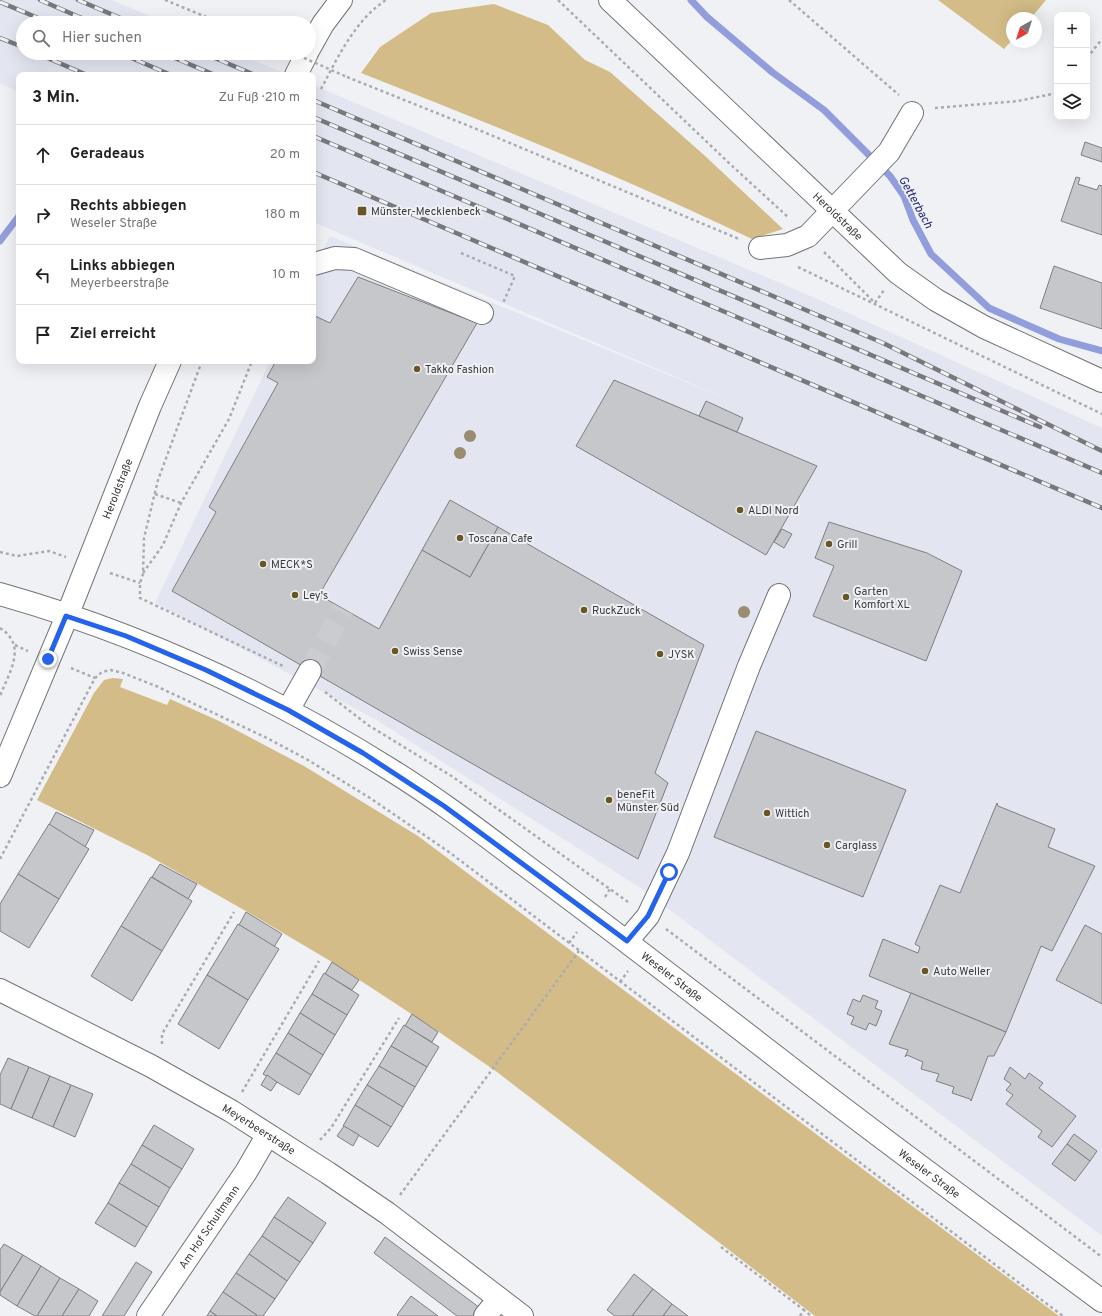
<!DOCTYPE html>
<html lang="de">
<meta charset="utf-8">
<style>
body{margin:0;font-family:Overpass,sans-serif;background:#f6f6f6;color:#222}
.controls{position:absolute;right:12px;top:12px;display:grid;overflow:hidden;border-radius:8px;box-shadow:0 4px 16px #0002}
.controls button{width:36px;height:36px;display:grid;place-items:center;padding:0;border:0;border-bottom:1px solid #e0e0e0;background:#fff;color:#222;font:20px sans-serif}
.compass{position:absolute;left:1006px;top:12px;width:36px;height:36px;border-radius:50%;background:#fff;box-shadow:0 4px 16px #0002;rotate:219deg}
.stop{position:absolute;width:12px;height:12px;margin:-9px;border:3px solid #2563eb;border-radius:50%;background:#fff}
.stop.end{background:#2563eb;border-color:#fff;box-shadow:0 1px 4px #0008}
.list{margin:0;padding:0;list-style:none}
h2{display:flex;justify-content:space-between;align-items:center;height:52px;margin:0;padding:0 16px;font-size:17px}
h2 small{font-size:13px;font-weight:400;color:#767676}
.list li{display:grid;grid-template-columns:26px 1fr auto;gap:12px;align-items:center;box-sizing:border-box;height:60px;padding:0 16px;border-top:1px solid #e0e0e0}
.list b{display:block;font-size:15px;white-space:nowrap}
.list p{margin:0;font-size:13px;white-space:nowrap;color:#767676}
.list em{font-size:13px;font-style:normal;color:#767676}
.icon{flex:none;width:22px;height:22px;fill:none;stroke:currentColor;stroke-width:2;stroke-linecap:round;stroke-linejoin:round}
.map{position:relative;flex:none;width:1102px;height:1316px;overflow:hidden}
.search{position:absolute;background:#fff;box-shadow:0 4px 16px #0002;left:16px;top:16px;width:300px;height:44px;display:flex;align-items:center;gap:10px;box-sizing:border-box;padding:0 14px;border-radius:22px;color:#767676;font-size:15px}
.panel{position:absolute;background:#fff;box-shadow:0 4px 16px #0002;left:16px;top:72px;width:300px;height:292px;border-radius:8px}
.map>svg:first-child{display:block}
.built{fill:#e3e6f1}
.green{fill:#d3bc87}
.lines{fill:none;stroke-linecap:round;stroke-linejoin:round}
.stream{stroke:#929edc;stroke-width:7}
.building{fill:#c5c7cb;stroke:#7e7f83}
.minor-tunnel{stroke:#cbccd0;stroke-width:22;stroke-dasharray:22 11;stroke-linecap:butt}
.minor-casing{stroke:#727377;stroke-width:24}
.major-casing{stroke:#727377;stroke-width:24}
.path{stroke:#abacaf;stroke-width:2.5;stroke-dasharray:3 3;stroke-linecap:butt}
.minor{stroke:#fff;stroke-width:22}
.major{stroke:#fff;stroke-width:22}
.rail-casing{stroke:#77787b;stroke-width:4.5}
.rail{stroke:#eff1f5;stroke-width:3;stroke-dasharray:9;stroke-linecap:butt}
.path-bridge{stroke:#abacaf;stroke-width:2.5;stroke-dasharray:3 3;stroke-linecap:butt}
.tree{fill:#988d70}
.route{stroke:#2563eb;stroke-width:5}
.poi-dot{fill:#695624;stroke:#eff1f5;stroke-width:1.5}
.labels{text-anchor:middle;stroke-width:4;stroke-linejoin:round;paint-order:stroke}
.poi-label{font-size:11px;fill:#39393b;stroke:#eff1f5;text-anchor:start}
.street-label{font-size:11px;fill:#39393b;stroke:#eff1f5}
.water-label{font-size:12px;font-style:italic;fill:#262a72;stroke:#eff1f5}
</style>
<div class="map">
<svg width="1102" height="1316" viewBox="0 0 1102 1316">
<rect width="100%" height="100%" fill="#eff1f5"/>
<g class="built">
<path d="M0,0H112L166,23H23V53H236L289,75H19V92L0,83Z"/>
<path d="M313,85L806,294L1102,428V1236L642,889L375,719L155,603L270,361H313V271L330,236L744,406L313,222Z"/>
</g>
<g class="green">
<path d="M938,0H1046L1031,18H1012V40L1004,49Z"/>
<path d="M494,4L548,25L585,60L610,72L704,155L783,229L752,239C624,177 493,125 361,73L380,47L431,13Z"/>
<path d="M113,678L123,679L120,687L167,705L170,699L219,721L304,766L418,836L1059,1316H815L497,1072L439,1032L332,962L251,914L149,856L37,800L94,693L104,680Z"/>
</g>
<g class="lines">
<g class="stream">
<path d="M691,0L707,17L772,72L824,110L890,176L904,196L913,220L931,254L989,308L1059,339L1102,351"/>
<path d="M0,241L19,216"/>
</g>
</g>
<g class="building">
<path d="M1085,142L1102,148V162L1081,155Z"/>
<path d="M1076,177L1080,178L1078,184L1097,190L1099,185L1102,186V235L1061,221Z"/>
<path d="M1054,266L1102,283V329L1040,308Z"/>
<path d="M358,277L477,323L319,595L379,629L422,550L470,577L498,527L704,645L655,773L668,783L638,859L172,591L216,512L209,507L278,383L267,377L276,361H313V315L330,323Z"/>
<path d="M614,380L817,466L766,555L576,446Z"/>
<path d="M706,401L743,418L737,432L699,416Z"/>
<path d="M450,500L498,527L470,577L422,550Z"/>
<path d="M829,522L927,553L962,571L926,661L813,616L834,566L815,558Z"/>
<path d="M782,529L792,534L784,548L774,542Z"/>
<path d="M756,731L906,790L863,897L714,837Z"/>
<path d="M997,803L998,806L1055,829L1048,847L1095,866L1052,951L1041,946L1006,1032L869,976L883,939L918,953L920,947L915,944L940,885L960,893Z"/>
<path d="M56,812L94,830L85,847L49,825Z"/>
<path d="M49,824L89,849L59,899L18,874Z"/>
<path d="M160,864L197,884L188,899L152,877Z"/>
<path d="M18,874L59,899L29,948L0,931V904Z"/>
<path d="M151,877L192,901L162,951L121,926Z"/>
<path d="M246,912L282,934L274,947L239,925Z"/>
<path d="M238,924L279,949L248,1000L207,975Z"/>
<path d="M1085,925L1102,934V1004L1056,980Z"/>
<path d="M121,926L162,951L132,1001L91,976Z"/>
<path d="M332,962L359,980L352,990L325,974Z"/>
<path d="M324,973L359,995L347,1015L312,994Z"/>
<path d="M207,975L248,1000L219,1049L178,1024Z"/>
<path d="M911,993L1006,1032L994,1056H988L971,1101L970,1099L952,1093L954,1087L936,1081L939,1074L921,1069L923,1062L907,1055L905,1057L908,1050L889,1044Z"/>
<path d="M312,994L347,1015L335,1035L300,1013Z"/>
<path d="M863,995L878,1001L875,1008L882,1011L876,1026L869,1023L866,1030L851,1024L854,1017L847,1014L853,999L860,1002Z"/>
<path d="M300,1013L335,1035L323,1055L288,1033Z"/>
<path d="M412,1014L438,1032L432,1042L405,1026Z"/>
<path d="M404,1025L439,1047L427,1067L391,1046Z"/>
<path d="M288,1033L323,1055L311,1075L276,1053Z"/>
<path d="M391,1046L427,1067L415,1087L379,1066Z"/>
<path d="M276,1053L311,1075L299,1095L263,1074Z"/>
<path d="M8,1058L29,1067L11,1109L0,1104V1075Z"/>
<path d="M379,1066L415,1087L403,1107L367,1085Z"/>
<path d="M29,1067L50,1076L32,1118L11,1109Z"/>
<path d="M1010,1067L1025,1079L1029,1073L1043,1083L1039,1088L1076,1116L1052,1147L1038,1137L1042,1131L1006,1104L1013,1095L1006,1090L1011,1084L1004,1079Z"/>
<path d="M267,1075L277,1082L271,1091L261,1085Z"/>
<path d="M50,1076L71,1085L53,1127L32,1118Z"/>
<path d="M71,1085L93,1094L75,1137L53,1127Z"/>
<path d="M367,1085L403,1107L391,1127L355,1105Z"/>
<path d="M355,1105L391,1127L378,1147L343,1126Z"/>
<path d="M154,1125L194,1149L182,1169L142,1145Z"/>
<path d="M344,1126L359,1135L353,1146L337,1136Z"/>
<path d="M1074,1134L1097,1151L1090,1161L1067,1144Z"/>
<path d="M1067,1144L1090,1161L1075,1181L1052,1164Z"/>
<path d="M142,1145L182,1169L170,1188L131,1164Z"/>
<path d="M131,1164L170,1188L159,1207L119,1183Z"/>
<path d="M119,1183L159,1207L147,1227L108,1203Z"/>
<path d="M288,1197L326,1223L313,1243L274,1217Z"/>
<path d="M108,1203L147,1227L135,1247L95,1223Z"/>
<path d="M274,1217L313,1243L300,1262L262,1236Z"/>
<path d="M262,1236L300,1262L287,1281L249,1254Z"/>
<path d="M385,1237L480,1308L474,1316H457L374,1253Z"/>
<path d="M4,1244L23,1255L0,1292V1250Z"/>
<path d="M249,1254L287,1281L275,1299L236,1273Z"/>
<path d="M23,1255L41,1266L17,1306L0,1295V1292Z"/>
<path d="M136,1262L152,1272L124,1316H102Z"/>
<path d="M41,1266L60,1278L37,1316H35L17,1306Z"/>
<path d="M236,1273L275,1299L263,1316H258L223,1292Z"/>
<path d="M634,1274L653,1289L632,1316H615L607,1310Z"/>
<path d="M60,1278L79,1289L62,1316H37Z"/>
<path d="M79,1289L98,1301L89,1316H62Z"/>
<path d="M653,1289L672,1304L663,1316H632Z"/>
<path d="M223,1292L258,1316H217L210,1311Z"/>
<path d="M411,1296L438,1316H399L397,1315Z"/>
<path d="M672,1304L688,1316H663Z"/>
<path d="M210,1311L217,1316H207Z"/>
</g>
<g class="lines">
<path class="minor-tunnel" d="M310,671L343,609"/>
<defs>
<g id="minor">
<path d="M760,248L787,245L808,236L889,152L912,113"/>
<path d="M314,264L335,258L354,259L482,313"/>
<path d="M288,710L310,671"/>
<path d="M0,776L67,616"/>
<path d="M627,941L648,916L678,853L749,666L779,595"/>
<path id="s1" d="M0,990L151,1066L231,1111L328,1173L387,1213L522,1316"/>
<path id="s2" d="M148,1316L246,1172L267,1136"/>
<path d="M485,1316L499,1299"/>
</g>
<g id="major">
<path id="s3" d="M610,0L898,273L936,300L984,327L1102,381"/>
<path d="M309,49L323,24L341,0"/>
<path d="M296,75L307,53"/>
<path id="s4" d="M0,594C138,633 270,694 391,770C438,799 482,833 526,866C611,929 695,994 779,1059C885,1142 994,1221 1102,1301"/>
<path id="s5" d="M67,616L150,406L170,361"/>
</g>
</defs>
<use href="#minor" class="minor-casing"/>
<use href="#major" class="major-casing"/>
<g class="path">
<path d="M165,0L221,23"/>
<path d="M558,0L730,164L789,218"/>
<path d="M789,0L899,95"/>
<path d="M1087,58L1102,39"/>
<path d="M347,77L474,128L739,239"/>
<path d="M321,89C338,57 355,20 386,0"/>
<path d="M935,108L1018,101L1057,93"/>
<path d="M824,252L873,301"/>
<path d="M461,253L515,276L503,303"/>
<path d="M798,267L1102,414"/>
<path d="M875,303L884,290"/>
<path d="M202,361L158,480L144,538L143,574L140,583V598L285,667"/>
<path d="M155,494L181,503"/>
<path d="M0,552L17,556L49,551L66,557"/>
<path d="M110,573L140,583"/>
<path d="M143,573L163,545L181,503L229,419L252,361"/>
<path d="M0,628C28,646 9,672 0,696"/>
<path d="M15,645L28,651"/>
<path d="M71,668L95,678"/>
<path d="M325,692L368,725L453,777L628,902"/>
<path d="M0,859L95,678L102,672L111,670L123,673L156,686L267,738L308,760L370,798L449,852L1063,1316"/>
<path d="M605,897L610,889"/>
<path d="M666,929L1102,1257"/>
<path d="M569,943L577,932"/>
<path d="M620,982L628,971"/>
<path d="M162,1044V1034L234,912"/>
<path d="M242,1092L319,961"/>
<path d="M320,1140L331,1128L399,1018"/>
<path d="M400,1195L579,951"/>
<path d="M721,1247L804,1310"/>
<path d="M800,1316L804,1310L811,1316"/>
</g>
<use href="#minor" class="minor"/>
<use href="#major" class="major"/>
<defs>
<g id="rail">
<path d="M40,0L93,23"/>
<path d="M78,0L132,23"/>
<path d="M0,2L50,23"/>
<path d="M0,38L23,47"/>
<path d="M36,53L87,75"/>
<path d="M120,53L171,75"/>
<path d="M163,53L215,75"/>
<path d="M203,53L255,75"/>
<path d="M313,100L883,343L1102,451"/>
<path d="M313,117L1040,427"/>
<path d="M313,136L1102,473"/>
<path d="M313,172L1102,508"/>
</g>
</defs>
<use href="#rail" class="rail-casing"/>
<use href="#rail" class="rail"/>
<path class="path-bridge" d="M293,53L347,77"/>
</g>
<g class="tree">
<circle cx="470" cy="436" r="6"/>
<circle cx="460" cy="453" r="6"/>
<circle cx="744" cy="612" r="6"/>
</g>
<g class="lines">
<path class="route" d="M48,659L66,616L126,636L206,670L288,710L363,753L444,806L627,941L648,916L669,872"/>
</g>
<g class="poi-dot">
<rect x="357" y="206" width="10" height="10" rx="2"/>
<circle cx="417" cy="369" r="4"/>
<circle cx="740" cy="510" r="4"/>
<circle cx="460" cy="538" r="4"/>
<circle cx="829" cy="544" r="4"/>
<circle cx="263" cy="564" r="4"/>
<circle cx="295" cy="595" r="4"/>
<circle cx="846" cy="597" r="4"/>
<circle cx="584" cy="610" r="4"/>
<circle cx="395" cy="651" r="4"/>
<circle cx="660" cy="654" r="4"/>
<circle cx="609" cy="800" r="4"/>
<circle cx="767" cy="813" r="4"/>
<circle cx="827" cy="845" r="4"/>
<circle cx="925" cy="971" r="4"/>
</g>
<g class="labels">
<g class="poi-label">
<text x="371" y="215">Münster-Mecklenbeck</text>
<text x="425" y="373">Takko Fashion</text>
<text x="748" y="514">ALDI Nord</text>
<text x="468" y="542">Toscana Cafe</text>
<text x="837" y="548">Grill</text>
<text x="271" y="568">MECK*S</text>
<text x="854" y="595">Garten<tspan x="854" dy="13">Komfort XL</tspan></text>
<text x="303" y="599">Ley's</text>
<text x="592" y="614">RuckZuck</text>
<text x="403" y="655">Swiss Sense</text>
<text x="668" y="658">JYSK</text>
<text x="617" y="798">beneFit<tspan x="617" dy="13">Münster Süd</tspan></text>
<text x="775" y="817">Wittich</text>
<text x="835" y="849">Carglass</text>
<text x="933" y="975">Auto Weller</text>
</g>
<g class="street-label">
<text dy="4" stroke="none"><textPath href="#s3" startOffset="314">Heroldstraße</textPath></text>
<text dy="4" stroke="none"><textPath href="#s5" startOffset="137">Heroldstraße</textPath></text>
<text dy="4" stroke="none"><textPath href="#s4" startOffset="779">Weseler Straße</textPath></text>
<text dy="4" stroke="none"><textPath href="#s1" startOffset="294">Meyerbeerstraße</textPath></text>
<text dy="4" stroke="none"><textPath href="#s4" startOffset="1103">Weseler Straße</textPath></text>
<text dy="4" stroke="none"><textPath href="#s2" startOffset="108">Am Hof Schultmann</textPath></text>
</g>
<g class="water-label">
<text transform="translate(916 202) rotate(61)" y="4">Getterbach</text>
</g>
</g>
</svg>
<div class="controls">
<button>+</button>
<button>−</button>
<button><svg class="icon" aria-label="layers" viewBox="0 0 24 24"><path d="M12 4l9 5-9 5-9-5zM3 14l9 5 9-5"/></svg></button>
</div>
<svg class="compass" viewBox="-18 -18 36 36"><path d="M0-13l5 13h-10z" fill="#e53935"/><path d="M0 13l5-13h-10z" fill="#767676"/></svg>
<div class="stop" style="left:669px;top:872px"></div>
<div class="stop end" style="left:48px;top:659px"></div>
<div class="search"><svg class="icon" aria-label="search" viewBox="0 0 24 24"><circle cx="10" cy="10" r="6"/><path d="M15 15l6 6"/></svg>Hier suchen</div>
<section class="panel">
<h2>3 Min.<small>Zu Fuß · 210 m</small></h2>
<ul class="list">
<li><svg class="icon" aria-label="ahead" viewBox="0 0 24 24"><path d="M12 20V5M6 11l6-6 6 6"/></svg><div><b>Geradeaus</b></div><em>20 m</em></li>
<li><svg class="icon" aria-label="right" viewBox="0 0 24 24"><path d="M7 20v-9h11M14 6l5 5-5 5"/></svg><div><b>Rechts abbiegen</b><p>Weseler Straße</p></div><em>180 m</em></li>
<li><svg class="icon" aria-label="left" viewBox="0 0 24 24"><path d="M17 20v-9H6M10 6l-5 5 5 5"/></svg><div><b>Links abbiegen</b><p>Meyerbeerstraße</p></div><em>10 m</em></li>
<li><svg class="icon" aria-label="arrive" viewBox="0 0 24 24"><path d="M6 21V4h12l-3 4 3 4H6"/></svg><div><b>Ziel erreicht</b></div></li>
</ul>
</section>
</div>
